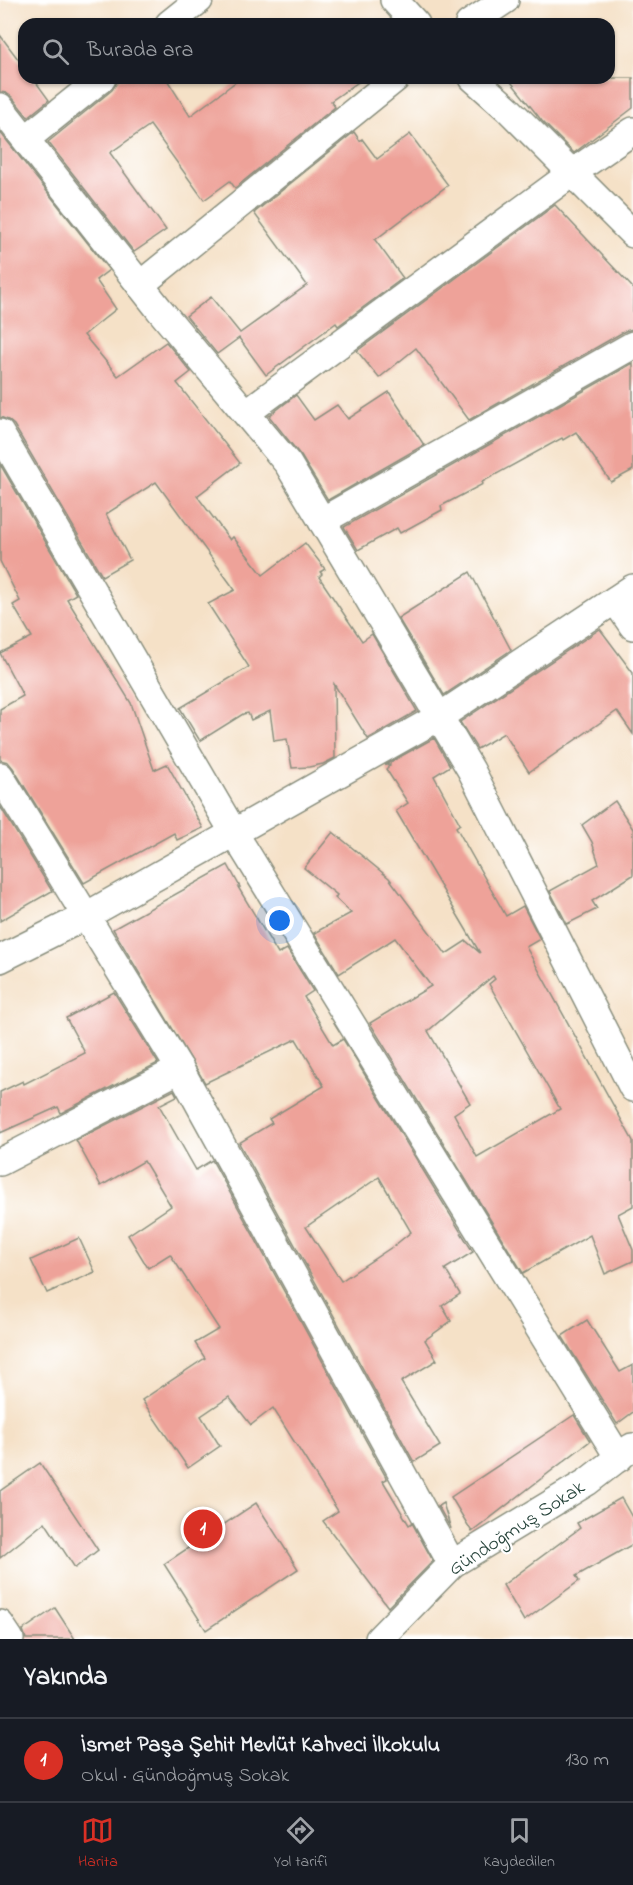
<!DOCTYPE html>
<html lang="tr">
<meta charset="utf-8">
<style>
body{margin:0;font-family:"Indie Flower",sans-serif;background:#20242c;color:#f1f3f6}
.you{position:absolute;left:280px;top:921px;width:21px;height:21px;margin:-15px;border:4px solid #fff;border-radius:50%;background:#1a73e8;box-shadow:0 0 0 9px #1a73e833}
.badge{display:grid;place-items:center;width:39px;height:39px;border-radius:50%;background:#d93025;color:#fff;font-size:20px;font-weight:700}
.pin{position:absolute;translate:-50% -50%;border:3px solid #fff;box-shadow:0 2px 6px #0006}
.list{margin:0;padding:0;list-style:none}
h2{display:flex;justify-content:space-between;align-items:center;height:78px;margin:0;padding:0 24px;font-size:26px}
h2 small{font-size:20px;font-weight:400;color:#9ea1a6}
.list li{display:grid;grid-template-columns:39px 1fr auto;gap:18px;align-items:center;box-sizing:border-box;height:84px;padding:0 24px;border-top:2px solid #363941}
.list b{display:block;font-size:22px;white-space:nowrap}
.list p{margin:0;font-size:20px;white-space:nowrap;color:#9ea1a6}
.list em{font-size:20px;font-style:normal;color:#9ea1a6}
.icon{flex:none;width:33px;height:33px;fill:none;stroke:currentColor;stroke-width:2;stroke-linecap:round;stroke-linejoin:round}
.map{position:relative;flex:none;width:633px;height:1639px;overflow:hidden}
.search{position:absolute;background:#171b24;box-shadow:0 2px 4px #0004;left:18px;right:18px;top:18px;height:66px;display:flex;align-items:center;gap:15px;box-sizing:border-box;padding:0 21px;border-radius:18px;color:#9ea1a6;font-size:22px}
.sheet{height:162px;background:#171b24}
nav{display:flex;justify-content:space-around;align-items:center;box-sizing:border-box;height:84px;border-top:2px solid #363941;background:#171b24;font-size:16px;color:#9ea1a6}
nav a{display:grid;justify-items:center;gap:3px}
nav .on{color:#d93025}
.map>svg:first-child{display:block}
.building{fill:#eea299;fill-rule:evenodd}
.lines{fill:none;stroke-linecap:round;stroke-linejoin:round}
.minor-casing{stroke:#8a8f7e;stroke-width:30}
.minor{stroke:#fff;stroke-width:27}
.labels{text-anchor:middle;stroke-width:4.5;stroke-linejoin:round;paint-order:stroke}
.street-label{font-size:20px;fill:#1f3d34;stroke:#fff}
</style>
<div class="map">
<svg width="633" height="1639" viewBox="0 0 633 1639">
<rect width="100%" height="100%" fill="#fff"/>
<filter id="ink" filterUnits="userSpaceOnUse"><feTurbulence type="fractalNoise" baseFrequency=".0167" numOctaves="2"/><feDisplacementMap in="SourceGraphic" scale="12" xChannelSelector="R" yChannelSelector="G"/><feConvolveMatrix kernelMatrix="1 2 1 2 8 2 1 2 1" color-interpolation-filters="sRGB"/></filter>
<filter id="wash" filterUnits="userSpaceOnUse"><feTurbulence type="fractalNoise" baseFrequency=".008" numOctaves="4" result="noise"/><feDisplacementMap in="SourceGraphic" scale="24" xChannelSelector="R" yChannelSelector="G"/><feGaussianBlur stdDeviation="1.35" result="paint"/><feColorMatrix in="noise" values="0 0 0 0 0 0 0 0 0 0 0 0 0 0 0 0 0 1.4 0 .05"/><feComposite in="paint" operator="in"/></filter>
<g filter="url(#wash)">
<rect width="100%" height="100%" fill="#f5e1c7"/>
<g id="blocks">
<g class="building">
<path d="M0,35L24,67V78H33L49,100L28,117L12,97L6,93L0,92Z"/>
<path d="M120,78H166L190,116L241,78H364L331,101L335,107L235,188L230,181L204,200L150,125L110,153L166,230L134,252L48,142L112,90Z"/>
<path d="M508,78H633V108L574,153L542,121Z"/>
<path d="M0,132L109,270L96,280L116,309L84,335L118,376L166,342L191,372L177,383L240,463L197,496L230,540L233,537L263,575L305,543L325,569L320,572L322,574L319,577L362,641L372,634L417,711L368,739L334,684L335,758L323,764L309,767L292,768L287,739L274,741L270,711L251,720L248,713L243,714L200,741L180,708L249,667L208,604L235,590L156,482L106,514L130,560L102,576L14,425L8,420L0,417Z"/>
<path d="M354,132L360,141L362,139L377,159L410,134L448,185L375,240L403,278L338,326L336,323L266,375L239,338L217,354L186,316L211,297L240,333L307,285L254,213Z"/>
<path d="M555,205L633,288V329L625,331L469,420L416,348L379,378L357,351Z"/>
<path d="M633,363V470L611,482L576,432L563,440L562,438L482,482L483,484L441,506L442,510L400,533L397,528L358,550L344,527Z"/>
<path d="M389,392L424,445L328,500L301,456L269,416L296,395L314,420L337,405L348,419Z"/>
<path d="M0,464L76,594L67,599L131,703L154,770L167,764L203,828L177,840L174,833L84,883L13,768L8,762L0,760V709L23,696L0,653L32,637L13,605L20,601L0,561Z"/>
<path d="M470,572L511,650L444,695L398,618Z"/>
<path d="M600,629L633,673V734L617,711L529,772L504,733L477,749L460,722Z"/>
<path d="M434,738L450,766L434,776L460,824L456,827L506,916L523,906L540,939L526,947L633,1141V1206L618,1214L633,1250V1261L605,1274L590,1235L523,1273L370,1023L431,986L395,938L339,974L314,933L351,913L335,898L337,895L304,868L333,832L389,878L446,954L466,941L480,953L396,811L408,803L386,769L390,765H385ZM493,976L495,979L489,984L560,1109L477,1157L454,1114L470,1103L428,1031Z"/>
<path d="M615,801L633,829V875L592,901L597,909L567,924L550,891L599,864L592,842L582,825Z"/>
<path d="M0,806L52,891L0,921Z"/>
<path d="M228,865L240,887H238L278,954L287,949L313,991L304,997L333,1045L343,1039L473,1252L445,1269L460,1294L442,1306L451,1321L425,1340L437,1360L401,1382L440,1446L414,1462L239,1143L272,1123L269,1119L324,1086L296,1039L205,1083L113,929ZM379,1177L411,1232L395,1245L341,1281L306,1227Z"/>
<path d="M114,992L158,1063L61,1113L58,1107L0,1133V1092L23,1081L24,1084L85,1053L66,1018Z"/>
<path d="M174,1090L177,1096L159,1105L196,1170L212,1160L387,1479L383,1481L409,1525L412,1523L433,1561L388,1607L323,1521L338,1511L273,1408L251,1425L229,1397L201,1416L220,1446L188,1468L142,1400L205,1358L195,1343L219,1329L170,1254L148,1268L128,1235L171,1206L144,1161L101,1186L76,1140Z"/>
<path d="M79,1238L95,1272L47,1293L31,1260Z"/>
<path d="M587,1320L620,1372L633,1365V1412L617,1424L562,1336Z"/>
<path d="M574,1415L590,1441L472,1532L451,1497Z"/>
<path d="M40,1463L98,1550L75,1568L45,1522L0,1558V1491Z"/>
<path d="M621,1498L633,1519V1544L576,1576L579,1581L524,1621L503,1585L580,1528L577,1523Z"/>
<path d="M256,1503L298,1569L206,1630L164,1564Z"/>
<path d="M443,1503L451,1529L438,1506Z"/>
<path d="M55,1608L75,1639H26L23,1630Z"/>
</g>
</g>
</g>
<g filter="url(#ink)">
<use href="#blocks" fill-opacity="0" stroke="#8a8f7e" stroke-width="1.5"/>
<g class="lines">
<defs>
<g id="minor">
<path d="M394,0L416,24"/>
<path d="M169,24L199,0"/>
<path d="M469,24L505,0"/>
<path d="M473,78L508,109L633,234"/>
<path d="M0,107L159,309L288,464L471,770L633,1088"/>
<path d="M26,139L102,78"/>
<path d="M140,285L396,78"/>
<path d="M246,413L572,173L633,131"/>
<path d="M0,433L234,833L619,1458"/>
<path d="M322,521L633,345"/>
<path d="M615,600L633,626"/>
<path d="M0,776L86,916L0,959"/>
<path d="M180,1069L452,1564"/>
<path d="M0,1162L180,1069L86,916L439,717L633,588"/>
<path d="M0,1624L10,1639"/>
<path d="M379,1639L452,1564L587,1482L632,1447"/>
</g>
</defs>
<use href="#minor" class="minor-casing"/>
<use href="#minor" class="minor"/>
</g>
</g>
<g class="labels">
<g class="street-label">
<text transform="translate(516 1527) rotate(-33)" y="7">Gündoğmuş Sokak</text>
</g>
</g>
</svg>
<div class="you"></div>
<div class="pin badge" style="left:203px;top:1529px">1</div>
<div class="search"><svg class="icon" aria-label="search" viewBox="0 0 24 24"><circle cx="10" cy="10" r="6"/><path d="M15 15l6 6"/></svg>Burada ara</div>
</div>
<section class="sheet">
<h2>Yakında<small></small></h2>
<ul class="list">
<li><span class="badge">1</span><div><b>İsmet Paşa Şehit Mevlüt Kahveci İlkokulu</b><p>Okul · Gündoğmuş Sokak</p></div><em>130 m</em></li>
</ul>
</section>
<nav>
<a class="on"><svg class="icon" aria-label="map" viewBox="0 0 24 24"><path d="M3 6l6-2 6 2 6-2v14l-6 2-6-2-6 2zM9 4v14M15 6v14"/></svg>Harita</a>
<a><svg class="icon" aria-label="directions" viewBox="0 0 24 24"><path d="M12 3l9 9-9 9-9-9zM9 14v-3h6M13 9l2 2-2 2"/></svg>Yol tarifi</a>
<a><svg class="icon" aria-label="saved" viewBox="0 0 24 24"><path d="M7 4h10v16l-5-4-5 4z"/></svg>Kaydedilen</a>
</nav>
